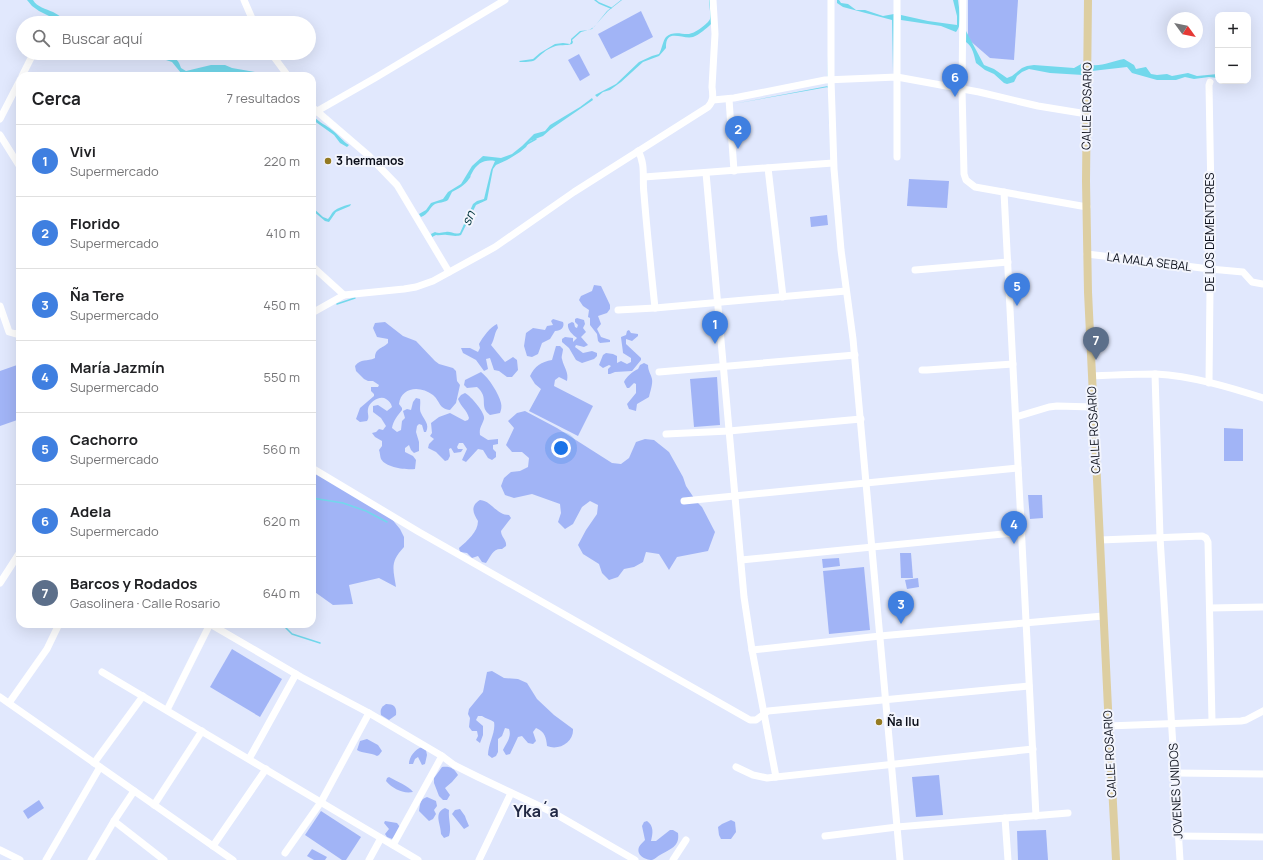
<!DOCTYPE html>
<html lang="es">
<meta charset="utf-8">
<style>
body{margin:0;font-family:Manrope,sans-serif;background:#f2f2f2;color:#202124}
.controls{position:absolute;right:12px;top:12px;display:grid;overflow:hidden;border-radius:8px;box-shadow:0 4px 16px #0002}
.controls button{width:36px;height:36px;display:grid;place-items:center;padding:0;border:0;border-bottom:1px solid #e0e0e0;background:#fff;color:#202124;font:20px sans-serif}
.compass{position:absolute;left:1167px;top:12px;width:36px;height:36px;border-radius:50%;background:#fff;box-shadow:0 4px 16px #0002;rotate:123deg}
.you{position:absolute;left:561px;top:448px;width:14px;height:14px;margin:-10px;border:3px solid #fff;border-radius:50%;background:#1a73e8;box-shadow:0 0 0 6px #1a73e833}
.badge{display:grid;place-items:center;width:26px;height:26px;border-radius:50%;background:#957b22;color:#fff;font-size:13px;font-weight:700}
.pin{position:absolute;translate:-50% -33px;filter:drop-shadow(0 1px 2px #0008)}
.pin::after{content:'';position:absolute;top:21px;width:14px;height:12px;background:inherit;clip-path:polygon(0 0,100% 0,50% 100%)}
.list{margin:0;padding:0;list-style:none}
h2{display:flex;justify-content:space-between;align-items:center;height:52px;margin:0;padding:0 16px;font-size:17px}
h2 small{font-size:13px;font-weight:400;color:#757577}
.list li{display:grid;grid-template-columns:26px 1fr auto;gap:12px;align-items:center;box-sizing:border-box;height:72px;padding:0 16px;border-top:1px solid #e0e0e0}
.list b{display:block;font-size:15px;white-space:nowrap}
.list p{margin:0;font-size:13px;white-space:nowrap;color:#757577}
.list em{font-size:13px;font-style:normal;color:#757577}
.icon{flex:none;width:22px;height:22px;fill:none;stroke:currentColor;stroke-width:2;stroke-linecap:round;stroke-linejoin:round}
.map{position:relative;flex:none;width:1263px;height:860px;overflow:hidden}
.search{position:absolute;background:#fff;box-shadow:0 4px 16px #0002;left:16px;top:16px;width:300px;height:44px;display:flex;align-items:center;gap:10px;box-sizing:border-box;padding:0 14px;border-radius:22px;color:#757577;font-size:15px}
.panel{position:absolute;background:#fff;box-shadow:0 4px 16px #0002;left:16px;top:72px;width:300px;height:556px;border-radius:12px}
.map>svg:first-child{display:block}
.green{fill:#a1b4f6}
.water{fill:#72d8ec}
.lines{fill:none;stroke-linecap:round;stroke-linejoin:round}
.stream{stroke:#72d8ec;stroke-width:1.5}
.minor{stroke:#fff;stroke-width:7}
.major{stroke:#ddcea1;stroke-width:8}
.poi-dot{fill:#957b22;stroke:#f3f5fd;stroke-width:1.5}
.labels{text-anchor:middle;stroke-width:4;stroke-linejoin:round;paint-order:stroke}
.street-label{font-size:12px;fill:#0b0f1a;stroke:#f3f5fd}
.poi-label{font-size:12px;font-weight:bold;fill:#0b0f1a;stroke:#f3f5fd;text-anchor:start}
.water-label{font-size:13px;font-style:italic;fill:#02353e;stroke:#f3f5fd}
.district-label{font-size:16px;font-weight:bold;fill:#212843;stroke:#f3f5fd}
</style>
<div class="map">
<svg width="1263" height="860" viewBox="0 0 1263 860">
<rect width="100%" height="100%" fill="#e1e8fd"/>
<g class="green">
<path d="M968,0H1018L1014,60L990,58L968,39Z"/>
<path d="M641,11L653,37L611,59L598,34Z"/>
<path d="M579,54L590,75L580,81L568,60Z"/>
<path d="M909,179L949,181L947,208L907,206Z"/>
<path d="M827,215L828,225L811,227L810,217Z"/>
<path d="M594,285L601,286L610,305V309L607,313L598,316L601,324L597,329L601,337L610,340V342L600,343L598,341L597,334L590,325V318L588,317L589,310L583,306L579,300L581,296L592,291Z"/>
<path d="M577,318L584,320L585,324L583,328L586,332L581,337L588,345L584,347L576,345L575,347L583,353L592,351L597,353V356L594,359L582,363L576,360L569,348L562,342V339L565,337L573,338V342L577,338C573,335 567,330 568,324L572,322L574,323L575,327L577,328L578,325L575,322V319Z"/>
<path d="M553,319L563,322C565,327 561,331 555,331L550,339L542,343L538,354L532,357L527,356L524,346L526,333L533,328L545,330L547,326L553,325L551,321Z"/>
<path d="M385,322L403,336L416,341L435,361L439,364L453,368L456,371L457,381L460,385L456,403L450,410C439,409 440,401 433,395C420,385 401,387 399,404L402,408V410C398,415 393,421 392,428L397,432L401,430L402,421L405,418L403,411L407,409L411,410L413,402L416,398L420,399C421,404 419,409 421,413C424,420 430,424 426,432H424L422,425L419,424L417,426L416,432L419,442V451L414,453L411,450L409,445L405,448V452L413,456L416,460L415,469C407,470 386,468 381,459C380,457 380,452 379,450L382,446V441L375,437L372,433L376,432L379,429L383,430L386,426L381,418L373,412V406L378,405L387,411L392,407C391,403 389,401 386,399C380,395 369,402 368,409C367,414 370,417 367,421L360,422L356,419L360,408L374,396V394L371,391V387H378L379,385L373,381H368L364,379L356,371L355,366C361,358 367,362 375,358C375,348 382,349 388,343V339L377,337L373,328L375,323Z"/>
<path d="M497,324L498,328C494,333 495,339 491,345L505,362L513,357L517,360L518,370L512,377H507L499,371L494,370L490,358L486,359L488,369L484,371L476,360L463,353L461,348H470L478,352L480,348L479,344C483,337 490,327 497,324Z"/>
<path d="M629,330L631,333L638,334V336L632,341L626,339V344L641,358V360L632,371L615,372L610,374H608V369L611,366L609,365L603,368L599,365L603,355L606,353L613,354L617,356V363L621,361L627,364L631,362V358L623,353C623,351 621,338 621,337L626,335L627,331Z"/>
<path d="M556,346H560L563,349C563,352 561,357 562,359C564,368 569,372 567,381L559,377L555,380L554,386L593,406L578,436L529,411L541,389L535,384L530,376C535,366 541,362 552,360Z"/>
<path d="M644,363L648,365C648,371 651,374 652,379C653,384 650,392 649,397L637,404L636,411L629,409L627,404L636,393V384L634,383L629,388H627L624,382C626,377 633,371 638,369L640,365Z"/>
<path d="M17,365L20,374V419L0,426V371Z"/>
<path d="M481,372C489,378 499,394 501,403C502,407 501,410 500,413L490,415C478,406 490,398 477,387L467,388L464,385L465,380Z"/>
<path d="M717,377L720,425L694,427L690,379Z"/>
<path d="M465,393C471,396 486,414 484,419C482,426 479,427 480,435L488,440L498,439V444L493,445V449L496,452V457L492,460L488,458L483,450L478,449L466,462L462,460L467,449L463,443H459L457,447L458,449H463L461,452L454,453L451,448L449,449L450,456L448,460L445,461L436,452L428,448L429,444L434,439L430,436L432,433L431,423L439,417L450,413L465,421L468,420L469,418C467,410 461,407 458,399L461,395Z"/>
<path d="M525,411L557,428L612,463L621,464L629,458L636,442L645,439L654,440L669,452L683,477L686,486L696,501L702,507L715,532L708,551L677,557L669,570L659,554L646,552L643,562L634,567L624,569L618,577L609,580L602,573L599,564L583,554L578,545L586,530L597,514L598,505L590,501L582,507L573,524L565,529L558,522L561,513L560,504L532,494L514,498L505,495L501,486L504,478L511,472L520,471L528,467L529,458L522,452H512L506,445L514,428L508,421L517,413Z"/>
<path d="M1224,428L1243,429V461H1224Z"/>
<path d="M312,466L382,507L400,529L404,537V547C390,562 393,568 396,587L379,578L349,585L353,604L333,605L312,590V553L314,548L312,547Z"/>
<path d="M1028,495H1042L1043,518L1030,519Z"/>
<path d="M480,500C492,501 496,515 509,515L511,518L501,531C501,537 507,540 506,546L502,549C493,548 491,556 486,563L482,562L478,556L472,558L467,553L460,552L459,548C467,541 478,532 478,521C473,513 470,506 480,500Z"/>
<path d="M900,553H911L913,578H901Z"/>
<path d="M839,558L840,566L823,568L822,559Z"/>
<path d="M864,567L870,630L829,634L823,571Z"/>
<path d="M918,578L919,587L907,589L905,580Z"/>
<path d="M232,649L282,679L260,717L210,687Z"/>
<path d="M492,671L504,678L518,679L527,683L537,699L554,715L573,729C574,742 559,751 547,746C546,737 545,732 536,728L533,732L536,741L533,744L528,743L522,736L518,737L510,754L506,755L503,750C506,743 512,737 509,729L505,728L502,736L498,739V752L496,756L492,758L488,755C488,744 496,732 494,722C490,719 486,719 482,716H478L476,720L483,726V735L480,743L476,740L478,736L477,731H472L469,727L470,718L468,714L469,709L483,692L487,672Z"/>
<path d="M386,704C394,704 397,707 396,715L389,720L381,715C380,710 381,707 386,704Z"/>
<path d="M367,739L378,745L382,751L379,755L377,756C370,752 363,754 357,750L360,741Z"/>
<path d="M422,747L426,750L427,755L425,764L422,765L418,757L415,759L413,764H409C409,757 415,749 422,747Z"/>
<path d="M442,767C450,766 454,768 458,775L452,782L445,788L450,795L447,800H443L439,796L434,783V778Z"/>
<path d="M939,775L943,815L916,817L912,777Z"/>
<path d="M389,777C396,781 409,786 413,792C403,794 393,789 386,781L387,778Z"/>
<path d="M427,797L436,801L437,806L434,810L436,814L433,819L429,821L419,811C420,804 420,799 427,797Z"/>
<path d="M39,800L44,808L28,819L23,811Z"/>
<path d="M445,808L449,810C448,820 452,827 449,836L444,838L441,834C441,824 433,813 445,808Z"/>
<path d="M460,809L465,816L466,819L469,826L464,829L452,814L455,810Z"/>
<path d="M321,811L361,837L346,860H342L305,835Z"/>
<path d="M731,820L735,822L736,832L731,839H721L719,835L718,827L722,824Z"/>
<path d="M385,821L397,823L400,827L399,832L392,839L387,837L385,834L389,829L384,823Z"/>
<path d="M647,821C654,826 653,833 651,841H656L670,830H673L678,833C680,847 670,849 660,855C658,856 655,859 652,860C645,860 636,855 639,847C640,845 643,842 645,840L642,826L644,822Z"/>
<path d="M1046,830L1048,860H1018L1017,831Z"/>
<path d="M312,849L327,857L325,860H314L307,856Z"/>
</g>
<g class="water">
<path d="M27,0H33C37,7 46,9 53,12C59,15 64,19 70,23H63L39,11L32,6Z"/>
<path d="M621,0H622L608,11L592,29L581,32L572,40L573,42L572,44C566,46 560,44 553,47C545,50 542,54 535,60C532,62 524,62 520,62L519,61L533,59L540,53L555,44L563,43L570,44L571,42V39L580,31L589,30L594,27L607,11Z"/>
<path d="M709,0H711V24C707,28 699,35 693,37C683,40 665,27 666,48L659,56L643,62L621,82L610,90L603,92L597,97L595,95L616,84L639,62L652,56L659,54C662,49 663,40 666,37C672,31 681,34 687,34C693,35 708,24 710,19C711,13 709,6 709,0Z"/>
<path d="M837,0H839L841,3L848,4L856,10H865L883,16L894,14L893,72L892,20L843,7L837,3Z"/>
<path d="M953,0H958C959,10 963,24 956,32L941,26L901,20V15L928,21L957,25V16Z"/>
<path d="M966,31L984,65L994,69L1007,78L1012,76L1022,68L1027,66L1034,65L1074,68L1083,63V75L1050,73L1029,69L1022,72L1017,76L1014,82L1007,84L1004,83L994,74L985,70L976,63C974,55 973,47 966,42Z"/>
<path d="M144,53C158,53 177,51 181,68L186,71L211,65H225L232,68L255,72L271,73L278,76H227L210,72L194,75H186L181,73L172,62L166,60L156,53Z"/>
<path d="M827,55L830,159L828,87L733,104L828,86V82L809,86L828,78Z"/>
<path d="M1124,59L1134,65L1136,69L1146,67L1151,74L1157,75L1167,74L1172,76L1188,73L1197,76L1218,74V78L1209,77L1194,79L1185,77L1176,80H1157L1132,73L1127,67L1092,71V65C1103,66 1113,61 1124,59Z"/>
<path d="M592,98L593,100L551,129L543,136L530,141L526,147L520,152L507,160L496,165L493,169L487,200L476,205L461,235C455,237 452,235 447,235C443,234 440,236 436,235L432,237L431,234L435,232C440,234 441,232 446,232C451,231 454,235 460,233L473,204L477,201L484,199L491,170L495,161C485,159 477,163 472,173C469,178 472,175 469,179C465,185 458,189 452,192L448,200C444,203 439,202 435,204C429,208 429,214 421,217L419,214L426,210L431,203L443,199L448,192L461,184L472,166L483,156L501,158L512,154L522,146L534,134L545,131L550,125L580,107Z"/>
<path d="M314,117C320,123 326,125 332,130C339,135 342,141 349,145L347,147L340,143L334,135L313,120H312Z"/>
<path d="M351,204L350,206L336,212L329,222L325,221L312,210V207L323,217L328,219C331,216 331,213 334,211C337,208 347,205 351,204Z"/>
</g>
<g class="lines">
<g class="stream">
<path d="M595,0L599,3L611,8"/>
<path d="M527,144L536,139"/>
<path d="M337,304L355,298"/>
<path d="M312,498L343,503L366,511L387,522"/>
<path d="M282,624L292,634L320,643"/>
</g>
<g class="minor">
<path d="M244,0L254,23"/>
<path d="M831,0V80L834,169L841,250L853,339L900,860"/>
<path d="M897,0V157"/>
<path d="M963,0L962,89L964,174L966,180L975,187L1087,207"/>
<path d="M271,53L288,76"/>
<path d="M22,76L31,58"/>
<path d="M729,99L734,171"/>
<path d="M713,100L734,98L825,80L897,77L979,92L1038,106L1087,114"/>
<path d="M312,107L369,156L397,185L449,272"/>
<path d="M312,114L375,78L505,0"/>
<path d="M0,119L20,80"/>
<path d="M0,135L20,167"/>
<path d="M638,151C646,164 642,179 644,194C647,232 651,270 655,308"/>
<path d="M768,168L783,297"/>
<path d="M706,173L744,597L752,650L776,777"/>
<path d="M644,177L833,163"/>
<path d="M1004,192L1036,816"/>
<path d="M1087,254L1210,269L1243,272L1252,282L1263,284"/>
<path d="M312,266L344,295"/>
<path d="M915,270L1008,262"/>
<path d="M0,306L9,332L16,334L20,332"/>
<path d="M618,310L655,308L846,291"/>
<path d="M312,313L344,295L404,289L416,287L433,281L495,247L574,192L708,107C714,101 713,95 712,87L715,34L713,0"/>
<path d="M922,370H927L1013,364"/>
<path d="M659,372L855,355"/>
<path d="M1155,374L1160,537L1180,860"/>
<path d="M1092,376C1113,375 1135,374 1156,374C1192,376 1229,387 1263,398"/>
<path d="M312,378V382"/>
<path d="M1209,383L1211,196L1209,85L1210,82"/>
<path d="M1016,417L1049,407L1057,406L1093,407"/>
<path d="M666,434L729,431L861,419"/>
<path d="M312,468L419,532L750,720H756L768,711L1029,686"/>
<path d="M684,501L1018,468"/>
<path d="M1100,540L1202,536L1206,538L1208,542L1212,721"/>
<path d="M741,560L1022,532"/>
<path d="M0,583L20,552"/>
<path d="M1210,608L1263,607"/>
<path d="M210,624L301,677L369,713L442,756L454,765L478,777L552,812L635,860"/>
<path d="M752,650L880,636L1103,616"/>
<path d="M102,672L418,860"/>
<path d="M0,697L233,860"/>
<path d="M9,703L47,649L59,624"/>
<path d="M167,710L210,624"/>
<path d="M1108,726L1241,721L1246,720L1263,711"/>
<path d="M249,759L296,674"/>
<path d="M94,763L143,696"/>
<path d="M736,767L753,775L767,778L1033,749"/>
<path d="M1175,773L1263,774"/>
<path d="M154,805L202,731"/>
<path d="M1005,818L1008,860"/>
<path d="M114,821L164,860"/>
<path d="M825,836L897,827L1068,813"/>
<path d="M1178,836L1263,837"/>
<path d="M393,845L442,756"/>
<path d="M213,846L266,769"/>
<path d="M0,850L20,860"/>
<path d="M285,853L321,802L369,713"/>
<path d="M46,860L100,767"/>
<path d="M91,860L114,821L134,791"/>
<path d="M369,860L381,838"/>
<path d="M479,860L511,793"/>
<path d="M673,860L686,840"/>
</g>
<path class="major" d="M1088,0L1086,181L1088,292L1109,729L1116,860"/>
</g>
<g class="poi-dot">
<circle cx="328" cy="161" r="4"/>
<circle cx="879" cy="722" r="4"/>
</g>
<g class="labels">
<g class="street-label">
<text transform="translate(1087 106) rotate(-89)" y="4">CALLE ROSARIO</text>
<text transform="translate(1210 232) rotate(-90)" y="4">DE LOS DEMENTORES</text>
<text transform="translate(1149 262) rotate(7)" y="4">LA MALA SEBAL</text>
<text transform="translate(1094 430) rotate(-93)" y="4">CALLE ROSARIO</text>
<text transform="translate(1110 754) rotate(-93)" y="4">CALLE ROSARIO</text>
<text transform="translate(1176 791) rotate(-93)" y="4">JOVENES UNIDOS</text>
</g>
<g class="poi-label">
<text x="336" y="165">3 hermanos</text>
<text x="887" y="726">Ña Ilu</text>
</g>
<g class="water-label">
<text transform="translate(468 218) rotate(-65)" y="5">sn</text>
</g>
<g class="district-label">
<text x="536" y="817">Yka´a</text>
</g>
</g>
</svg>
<div class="controls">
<button>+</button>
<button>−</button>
</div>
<svg class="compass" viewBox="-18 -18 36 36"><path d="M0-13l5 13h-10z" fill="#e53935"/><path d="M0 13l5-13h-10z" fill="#757577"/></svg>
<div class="you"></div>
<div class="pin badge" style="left:715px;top:344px;background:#3f7fe0">1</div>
<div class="pin badge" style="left:738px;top:149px;background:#3f7fe0">2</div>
<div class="pin badge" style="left:901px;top:624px;background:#3f7fe0">3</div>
<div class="pin badge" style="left:1014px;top:544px;background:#3f7fe0">4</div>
<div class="pin badge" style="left:1017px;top:306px;background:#3f7fe0">5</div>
<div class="pin badge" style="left:955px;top:97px;background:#3f7fe0">6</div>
<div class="pin badge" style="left:1096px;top:360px;background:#5c6f8a">7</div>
<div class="search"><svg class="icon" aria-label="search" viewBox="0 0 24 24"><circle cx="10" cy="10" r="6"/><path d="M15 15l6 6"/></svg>Buscar aquí</div>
<section class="panel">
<h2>Cerca<small>7 resultados</small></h2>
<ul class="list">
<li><span class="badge" style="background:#3f7fe0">1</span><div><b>Vivi</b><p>Supermercado</p></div><em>220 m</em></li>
<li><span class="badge" style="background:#3f7fe0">2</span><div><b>Florido</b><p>Supermercado</p></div><em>410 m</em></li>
<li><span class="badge" style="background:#3f7fe0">3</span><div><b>Ña Tere</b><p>Supermercado</p></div><em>450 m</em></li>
<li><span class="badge" style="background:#3f7fe0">4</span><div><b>María Jazmín</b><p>Supermercado</p></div><em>550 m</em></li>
<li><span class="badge" style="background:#3f7fe0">5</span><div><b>Cachorro</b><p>Supermercado</p></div><em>560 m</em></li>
<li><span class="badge" style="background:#3f7fe0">6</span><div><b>Adela</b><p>Supermercado</p></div><em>620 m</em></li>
<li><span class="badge" style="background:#5c6f8a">7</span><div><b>Barcos y Rodados</b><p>Gasolinera · Calle Rosario</p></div><em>640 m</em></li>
</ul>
</section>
</div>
